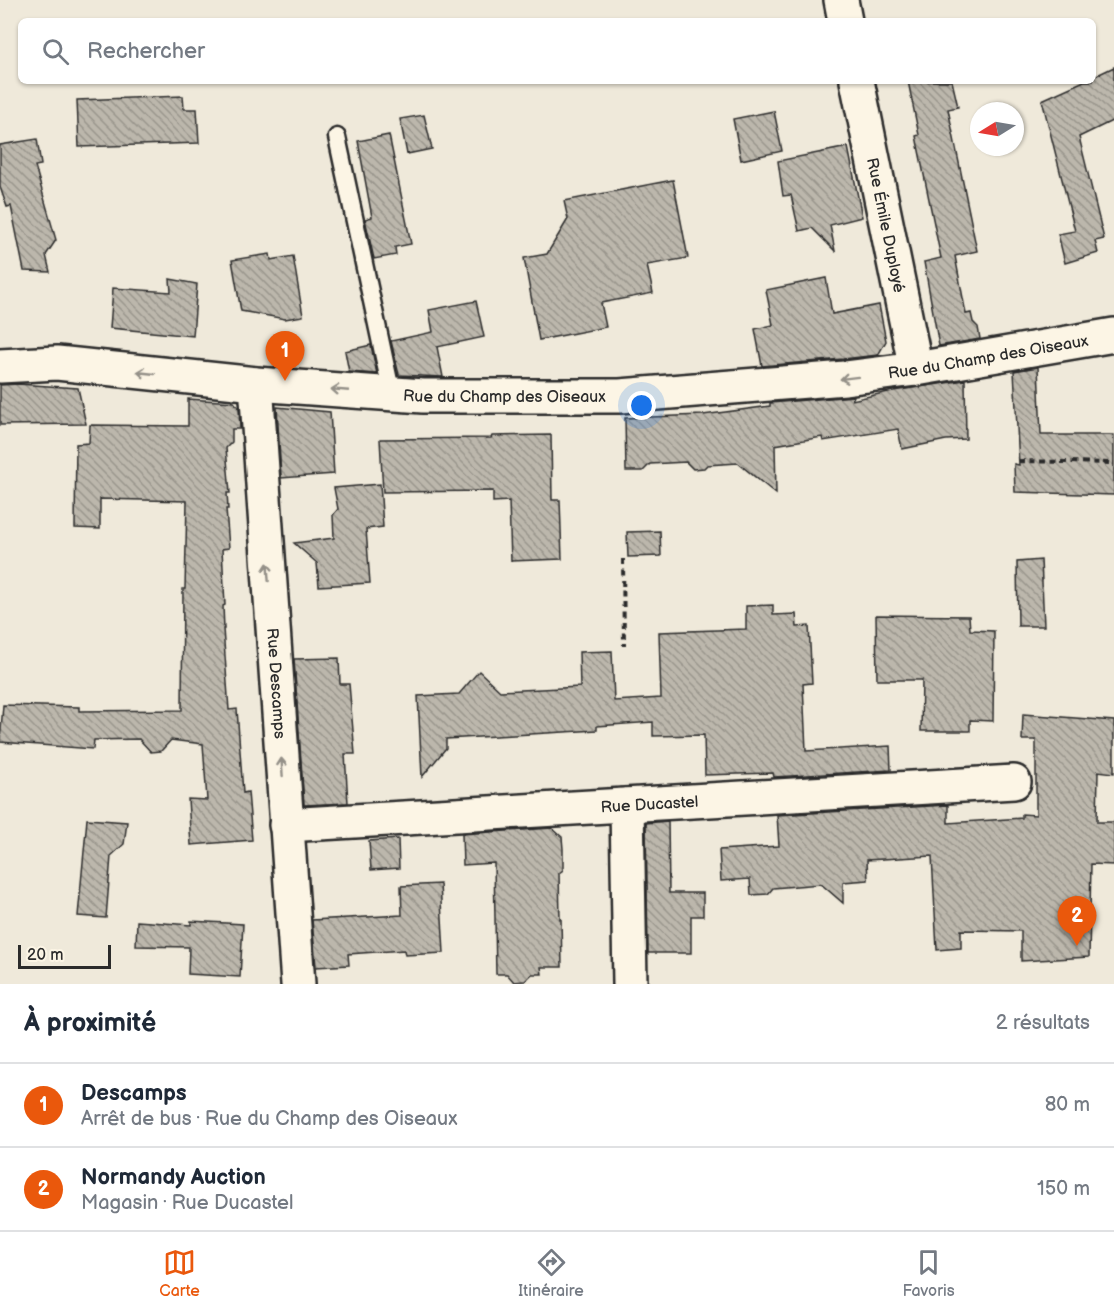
<!DOCTYPE html>
<html lang="fr">
<meta charset="utf-8">
<style>
body{margin:0;font-family:"Balsamiq Sans",sans-serif;background:#f2f2f3;color:#1f2937}
.compass{position:absolute;left:970px;top:102px;width:54px;height:54px;border-radius:50%;background:#fff;box-shadow:0 2px 4px #0004;rotate:259deg}
.scale{position:absolute;left:18px;bottom:15px;width:93px;box-sizing:border-box;padding-left:6px;border:3px solid #2b2b2b;border-top:0;font-size:16px;line-height:21px;white-space:nowrap;color:#2b2b2b;-webkit-text-stroke:4px #fcf5e5;paint-order:stroke}
.you{position:absolute;left:642px;top:406px;width:21px;height:21px;margin:-15px;border:4px solid #fff;border-radius:50%;background:#1a73e8;box-shadow:0 0 0 9px #1a73e833}
.badge{display:grid;place-items:center;width:39px;height:39px;border-radius:50%;background:#ea580c;color:#fff;font-size:20px;font-weight:700}
.pin{position:absolute;translate:-50% -50px;filter:drop-shadow(0 2px 3px #0008)}
.pin::after{content:'';position:absolute;top:32px;width:21px;height:18px;background:inherit;clip-path:polygon(0 0,100% 0,50% 100%)}
.list{margin:0;padding:0;list-style:none}
h2{display:flex;justify-content:space-between;align-items:center;height:78px;margin:0;padding:0 24px;font-size:26px}
h2 small{font-size:20px;font-weight:400;color:#747a83}
.list li{display:grid;grid-template-columns:39px 1fr auto;gap:18px;align-items:center;box-sizing:border-box;height:84px;padding:0 24px;border-top:2px solid #e0e1e3}
.list b{display:block;font-size:22px;white-space:nowrap}
.list p{margin:0;font-size:20px;white-space:nowrap;color:#747a83}
.list em{font-size:20px;font-style:normal;color:#747a83}
.icon{flex:none;width:33px;height:33px;fill:none;stroke:currentColor;stroke-width:2;stroke-linecap:round;stroke-linejoin:round}
.map{position:relative;flex:none;width:1114px;height:984px;overflow:hidden}
.search{position:absolute;background:#fff;box-shadow:0 2px 4px #0004;left:18px;right:18px;top:18px;height:66px;display:flex;align-items:center;gap:15px;box-sizing:border-box;padding:0 21px;border-radius:9px;color:#747a83;font-size:22px}
.sheet{height:246px;background:#fff}
nav{display:flex;justify-content:space-around;align-items:center;box-sizing:border-box;height:84px;border-top:2px solid #e0e1e3;background:#fff;font-size:16px;color:#747a83}
nav a{display:grid;justify-items:center;gap:3px}
nav .on{color:#ea580c}
.map>svg:first-child{display:block}
.building{fill:url(#building-back-hatch);stroke:#2b2b2b;stroke-width:1.5}
.lines{fill:none;stroke-linecap:round;stroke-linejoin:round}
.service-casing{stroke:#2b2b2b;stroke-width:21}
.minor-casing{stroke:#2b2b2b;stroke-width:38}
.tertiary-casing{stroke:#2b2b2b;stroke-width:38}
.path{stroke:#2b2b2b;stroke-width:4;stroke-dasharray:6 4.5;stroke-linecap:butt}
.service{stroke:#fcf5e5;stroke-width:16}
.minor{stroke:#fcf5e5;stroke-width:33}
.tertiary{stroke:#fcf5e5;stroke-width:33}
.oneway{stroke:#949088}
.labels{text-anchor:middle;stroke-width:4.5;stroke-linejoin:round;paint-order:stroke}
.street-label{font-size:16px;fill:#2b2b2b;stroke:#fcf5e5}
</style>
<div class="map">
<svg width="1114" height="984" viewBox="0 0 1114 984">
<defs>
<pattern id="building-back-hatch" width="6" height="6" patternUnits="userSpaceOnUse" patternTransform="scale(1.5)"><rect width="6" height="6" fill="#bcb7ac"/><path d="M-1 5l2 2M0 0l6 6M5-1l2 2" fill="none" stroke="#99958c"/></pattern>
</defs>
<rect width="100%" height="100%" fill="#efe9da"/>
<filter id="ink" filterUnits="userSpaceOnUse"><feTurbulence type="fractalNoise" baseFrequency=".0167" numOctaves="2"/><feDisplacementMap in="SourceGraphic" scale="12" xChannelSelector="R" yChannelSelector="G"/><feConvolveMatrix kernelMatrix="1 2 1 2 8 2 1 2 1" color-interpolation-filters="sRGB"/></filter>
<g filter="url(#ink)">
<g class="building">
<path d="M1114,67V120L1079,137L1104,239L1095,241L1098,253L1065,263L1058,234L1075,231L1042,100L1084,81H1093V77Z"/>
<path d="M908,81H952L958,107L948,109L977,251L955,256L966,314L971,313L973,322L978,327L980,339L939,346L924,262L941,258L916,136L919,135Z"/>
<path d="M183,96L184,109H197L199,143L79,147L77,100Z"/>
<path d="M774,111L782,151L741,160L733,119Z"/>
<path d="M424,115L432,149L407,154L400,119Z"/>
<path d="M389,135L411,244L395,247L396,255L374,259L365,219L372,217L358,141Z"/>
<path d="M37,139L41,165L35,166L56,240L46,255L50,272L24,271L11,206L7,207L0,187V145Z"/>
<path d="M848,147L862,217L830,225L835,251L812,228L799,231L791,195L783,196L778,161Z"/>
<path d="M673,180L688,258L647,265L653,293L601,303L606,327L539,340L524,258L547,254L568,219L564,201Z"/>
<path d="M270,254L271,260L293,256L303,316L285,319L241,311L232,260Z"/>
<path d="M826,278L832,314L879,305L886,341L878,355L843,359L762,366L755,329L773,325L766,290Z"/>
<path d="M170,279L197,284L193,336L110,328L113,288L171,292Z"/>
<path d="M476,301L484,337L437,347L443,377L399,375L391,341L433,332L429,310Z"/>
<path d="M371,345L377,374L349,372L345,351Z"/>
<path d="M1038,367L1041,435H1114V495L1015,492L1014,464L1019,465L1014,371Z"/>
<path d="M965,380L966,439L946,440L902,449L898,429L823,441L822,437L775,445L776,494L738,463L707,465L704,468L693,469L686,462L650,464L643,471H626L625,418L703,415L770,406V403L854,396L852,400L893,391Z"/>
<path d="M18,384L78,388L86,424L0,425V385Z"/>
<path d="M188,399L234,402L239,408L240,429H232V442L226,448L230,493H227L228,509H226L229,548L222,549L225,605L223,606L224,629H223L229,710L237,709L243,793L248,792L252,840L191,845L188,799L207,800L203,744L171,740L161,751L151,752L139,739L94,740L93,749L0,742L3,705L79,707V711L182,710L183,589H185L187,501L100,499V529L75,528L76,444L89,443L90,425L188,426Z"/>
<path d="M277,407L330,412L334,474L281,478Z"/>
<path d="M551,435L552,500H560L562,559L511,561L509,501L493,502V491L383,492L380,439L491,438L492,436Z"/>
<path d="M380,484L383,527L366,529L370,583L319,586L317,563L294,543L334,538L333,515L338,509L334,488Z"/>
<path d="M660,531L661,556L628,557L627,532Z"/>
<path d="M1041,560L1044,626H1018L1017,562Z"/>
<path d="M773,605V615L796,614L797,627L809,626L812,683L803,684L806,751L890,746L891,770L774,777L773,773L705,775L704,735L653,736V722L597,726V730L446,739V748L422,777L418,696L459,694L479,671L500,691L580,687L579,652L612,651L614,701L661,698L659,632L746,629V606Z"/>
<path d="M876,615L969,616L970,630L994,631L993,721L970,720V731H921L922,680H877Z"/>
<path d="M339,658L340,684H349L355,754H345L348,803L304,805L294,659Z"/>
<path d="M1023,714L1114,721V773L1098,771L1097,822H1114V865L1091,864L1089,957L1021,961V931L961,930V948L937,950L932,856L867,860L868,880L843,882V903L821,884L773,888L768,894L751,895L750,879L721,881L719,850L779,846L777,815L948,805V823L1022,818V814L1036,815V740H1022Z"/>
<path d="M87,819L127,822L124,844L111,856L106,918L78,916Z"/>
<path d="M668,821L669,893H703V916H691V953H648L646,823Z"/>
<path d="M552,828L562,837L563,849V870L559,873L560,919H561L562,967H541L542,974H532L525,981L514,982L507,974H496L494,863L463,865L462,834Z"/>
<path d="M398,839L399,868L371,870L369,841Z"/>
<path d="M440,884L444,953L405,955L404,950L348,954L349,965L316,967L312,920L402,915L401,886Z"/>
<path d="M137,921L191,925V921L243,924L240,977L188,974L189,947L136,946Z"/>
</g>
<g class="lines">
<defs>
<path id="service" d="M337,137L392,395"/>
<g id="minor">
<path d="M841,0L845,21"/>
<path id="s1" d="M857,81L916,369"/>
<path id="s2" d="M256,384L298,984"/>
<path d="M627,805L630,984"/>
<path id="s3" d="M286,825L1014,782"/>
</g>
<g id="tertiary">
<path id="s4" d="M0,366L57,363L256,384L423,396H620L845,378L916,369L1114,335"/>
</g>
</defs>
<use href="#service" class="service-casing"/>
<use href="#minor" class="minor-casing"/>
<use href="#tertiary" class="tertiary-casing"/>
<g class="path">
<path d="M1019,461L1114,463"/>
<path d="M623,559L624,646"/>
</g>
<use href="#service" class="service"/>
<use href="#minor" class="minor"/>
<use href="#tertiary" class="tertiary"/>
</g>
<defs><path id="oneway-shaft" d="M-6 0H5M1.5-3L5.5 0L1.5 3" fill="none" stroke-width="1.6" stroke-linecap="round" stroke-linejoin="round" transform="scale(1.5)"/></defs>
<g class="oneway">
<use href="#oneway-shaft" transform="translate(146 373) rotate(-174)"/>
<use href="#oneway-shaft" transform="translate(849 378) rotate(173)"/>
<use href="#oneway-shaft" transform="translate(340 390) rotate(-175)"/>
<use href="#oneway-shaft" transform="translate(268 572) rotate(-94)"/>
<use href="#oneway-shaft" transform="translate(282 767) rotate(-94)"/>
</g>
</g>
<g class="labels">
<g class="street-label">
<text dy="6" stroke="none"><textPath href="#s1" startOffset="147">Rue Émile Duployé</textPath></text>
<text dy="6" stroke="none"><textPath href="#s4" startOffset="992">Rue du Champ des Oiseaux</textPath></text>
<text dy="6" stroke="none"><textPath href="#s4" startOffset="506">Rue du Champ des Oiseaux</textPath></text>
<text dy="6" stroke="none"><textPath href="#s2" startOffset="300">Rue Descamps</textPath></text>
<text dy="6" stroke="none"><textPath href="#s3" startOffset="364">Rue Ducastel</textPath></text>
</g>
</g>
</svg>
<svg class="compass" viewBox="-18 -18 36 36"><path d="M0-13l5 13h-10z" fill="#e53935"/><path d="M0 13l5-13h-10z" fill="#747a83"/></svg>
<div class="scale">20 m</div>
<div class="you"></div>
<div class="pin badge" style="left:285px;top:381px">1</div>
<div class="pin badge" style="left:1077px;top:946px">2</div>
<div class="search"><svg class="icon" aria-label="search" viewBox="0 0 24 24"><circle cx="10" cy="10" r="6"/><path d="M15 15l6 6"/></svg>Rechercher</div>
</div>
<section class="sheet">
<h2>À proximité<small>2 résultats</small></h2>
<ul class="list">
<li><span class="badge">1</span><div><b>Descamps</b><p>Arrêt de bus · Rue du Champ des Oiseaux</p></div><em>80 m</em></li>
<li><span class="badge">2</span><div><b>Normandy Auction</b><p>Magasin · Rue Ducastel</p></div><em>150 m</em></li>
</ul>
</section>
<nav>
<a class="on"><svg class="icon" aria-label="map" viewBox="0 0 24 24"><path d="M3 6l6-2 6 2 6-2v14l-6 2-6-2-6 2zM9 4v14M15 6v14"/></svg>Carte</a>
<a><svg class="icon" aria-label="directions" viewBox="0 0 24 24"><path d="M12 3l9 9-9 9-9-9zM9 14v-3h6M13 9l2 2-2 2"/></svg>Itinéraire</a>
<a><svg class="icon" aria-label="saved" viewBox="0 0 24 24"><path d="M7 4h10v16l-5-4-5 4z"/></svg>Favoris</a>
</nav>
